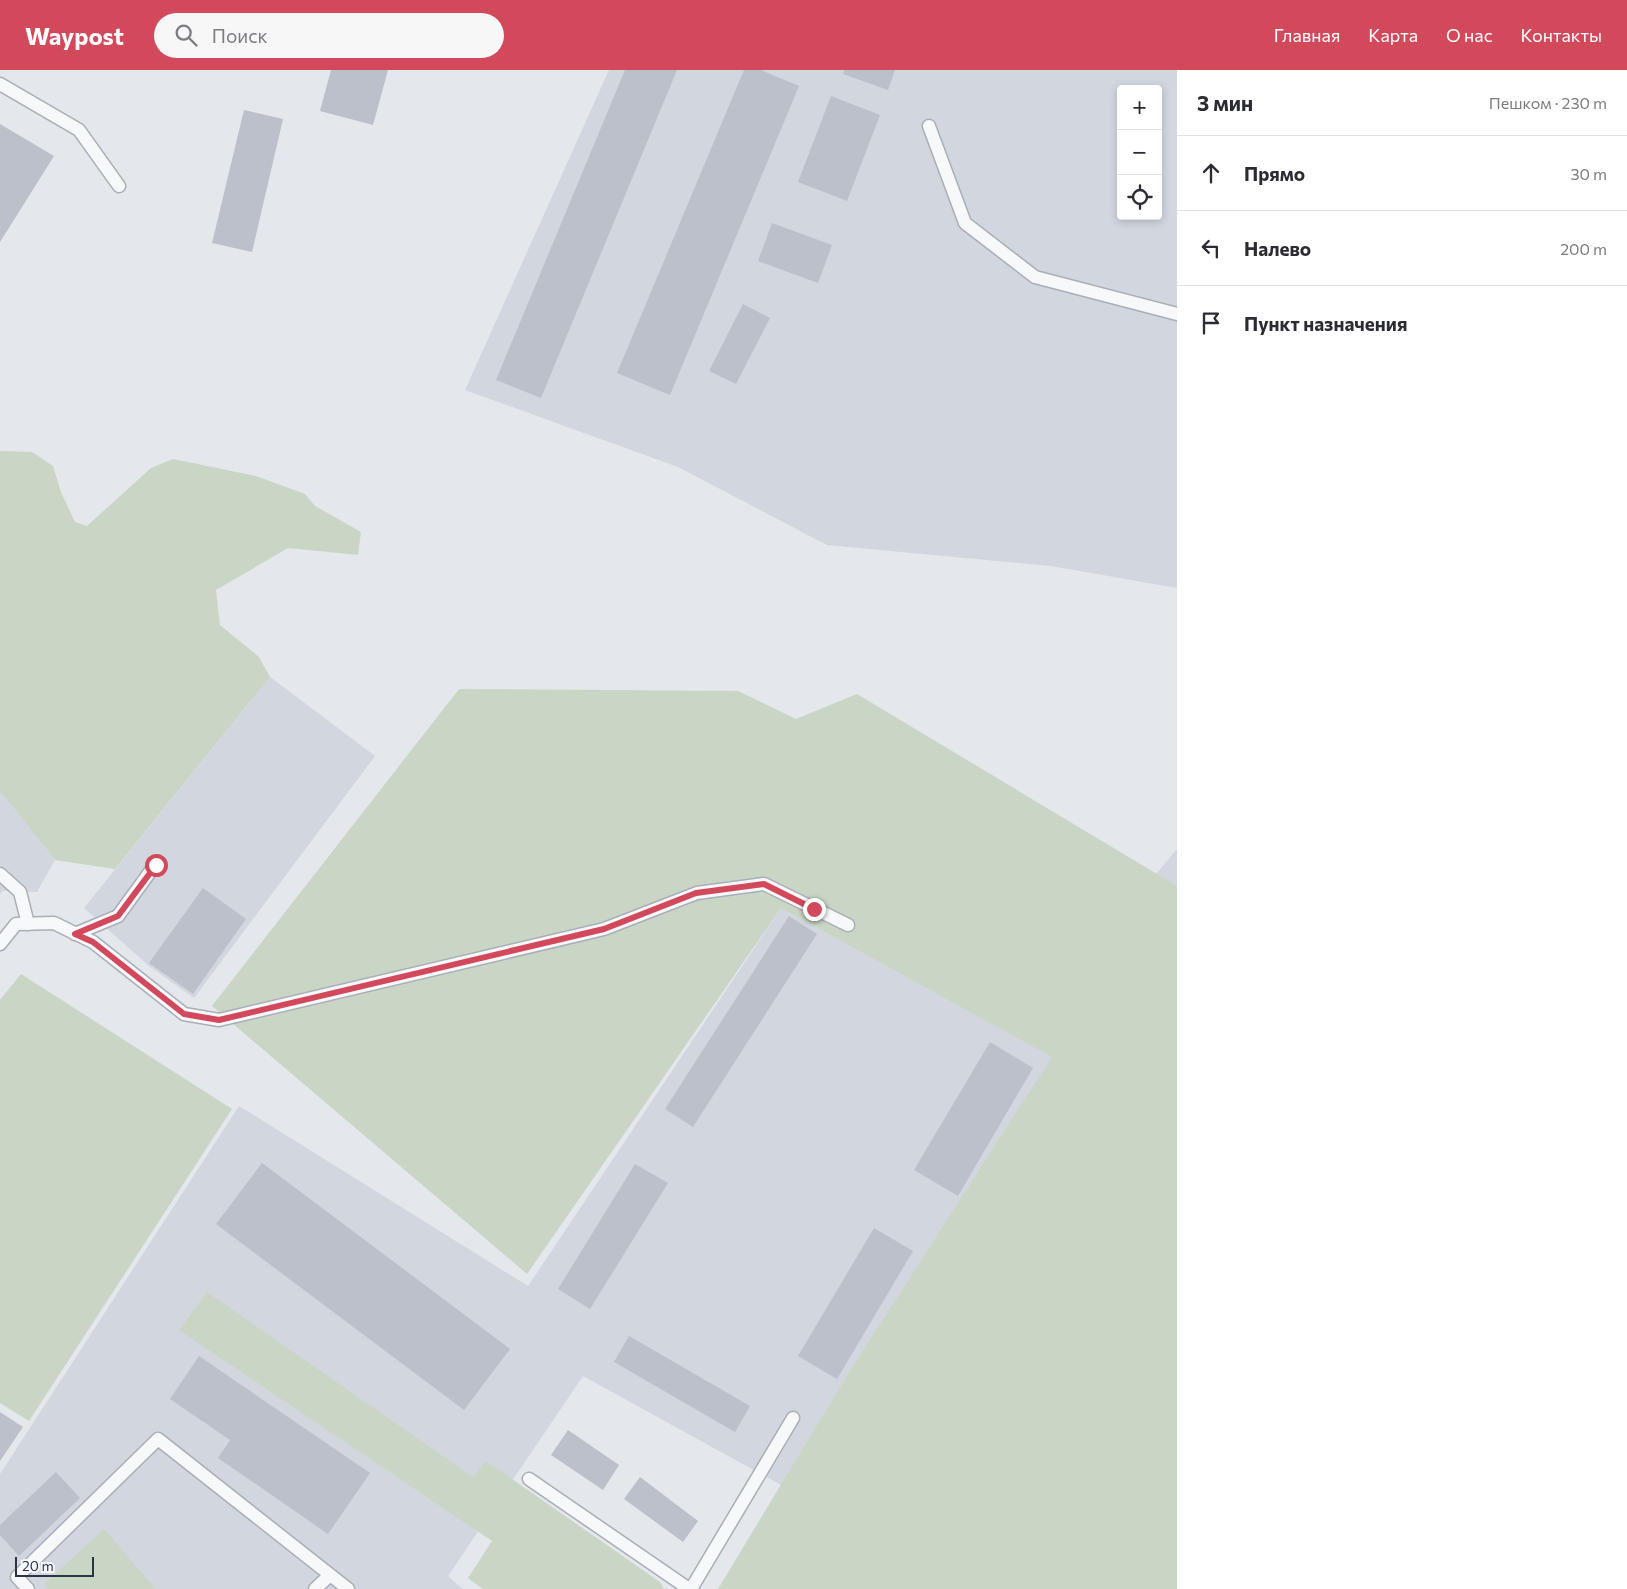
<!DOCTYPE html>
<html lang="ru">
<meta charset="utf-8">
<style>
body{margin:0;font-family:Commissioner,sans-serif;background:#f7f7f7;color:#2b2b33}
.controls{position:absolute;right:15px;top:15px;display:grid;overflow:hidden;border-radius:5px;box-shadow:0 2px 8px #0003}
.controls button{width:45px;height:45px;display:grid;place-items:center;padding:0;border:0;border-bottom:1px solid #e1e1e2;background:#fff;color:#2b2b33;font:25px sans-serif}
.scale{position:absolute;left:15px;bottom:12px;width:79px;box-sizing:border-box;padding-left:5px;border:2px solid #2b3445;border-top:0;font-size:14px;line-height:18px;white-space:nowrap;color:#2b3445;-webkit-text-stroke:4px #f4f6f9;paint-order:stroke}
.stop{position:absolute;width:15px;height:15px;margin:-11px;border:4px solid #d1495b;border-radius:50%;background:#fff}
.stop.end{background:#d1495b;border-color:#fff;box-shadow:0 1px 5px #0008}
.list{margin:0;padding:0;list-style:none}
h2{display:flex;justify-content:space-between;align-items:center;height:65px;margin:0;padding:0 20px;font-size:21px}
h2 small{font-size:16px;font-weight:400;color:#7c7c81}
.list li{display:grid;grid-template-columns:32px 1fr auto;gap:15px;align-items:center;box-sizing:border-box;height:75px;padding:0 20px;border-top:1px solid #e1e1e2}
.list b{display:block;font-size:19px;white-space:nowrap}
.list em{font-size:16px;font-style:normal;color:#7c7c81}
.icon{flex:none;width:28px;height:28px;fill:none;stroke:currentColor;stroke-width:2;stroke-linecap:round;stroke-linejoin:round}
.map{position:relative;flex:none;width:1177px;height:1519px;overflow:hidden}
header{display:flex;align-items:center;gap:30px;box-sizing:border-box;height:70px;padding:0 25px;background:#d1495b;color:#fff}
header strong{font-size:24px}
nav{display:flex;gap:28px;margin-inline-start:auto;font-size:18px}
.search{width:350px;height:45px;background:#f7f7f7;display:flex;align-items:center;gap:12px;box-sizing:border-box;padding:0 18px;border-radius:28px;color:#7c7c81;font-size:19px}
main{display:flex}
aside{flex:1;background:#fff}
.map>svg:first-child{display:block}
.built{fill:#d2d6de;fill-rule:evenodd}
.green{fill:#c9d6c5}
.building{fill:#bbc0ca}
.lines{fill:none;stroke-linecap:round;stroke-linejoin:round}
.service-casing{stroke:#a9aeb7;stroke-width:15}
.service{stroke:#f7f8fa;stroke-width:12}
.route{stroke:#d1495b;stroke-width:6}
</style>
<header>
<strong>Waypost</strong>
<div class="search"><svg class="icon" aria-label="search" viewBox="0 0 24 24"><circle cx="10" cy="10" r="6"/><path d="M15 15l6 6"/></svg>Поиск</div>
<nav><a>Главная</a><a>Карта</a><a>О нас</a><a>Контакты</a></nav>
</header>
<main>
<div class="map">
<svg width="1177" height="1519" viewBox="0 0 1177 1519">
<rect width="100%" height="100%" fill="#e4e7ec"/>
<g class="built">
<path d="M609,0H1177V518L1051,496L827,475L678,397L465,320ZM1121,19H1158V146H1121Z"/>
<path d="M270,607L375,686L194,928L149,896L84,838Z"/>
<path d="M0,721L55,790L37,822L3,821L0,824Z"/>
<path d="M1177,779V816L1156,804Z"/>
<path d="M781,838L1053,987L849,1302L781,1415L583,1306L448,1506L463,1519H0V1404L239,1036L528,1216Z"/>
</g>
<g class="green">
<path d="M0,381L32,382L53,396L61,422L75,452L87,456L151,398L173,389L256,406L305,424L315,436L361,462L358,485L288,478L216,520L220,555L259,587L270,607L115,799L55,790L0,721Z"/>
<path d="M459,619L738,621L796,649L857,624L1177,816V1519H718L849,1302L1052,987L781,838L527,1204L212,936Z"/>
<path d="M21,904L232,1039L29,1351L0,1333V930Z"/>
<path d="M207,1222L473,1407L486,1391L660,1512L664,1519H483L468,1508L492,1471L179,1260Z"/>
<path d="M104,1459L156,1519H49L44,1514Z"/>
</g>
<g class="building">
<path d="M331,0H388L373,55L320,41Z"/>
<path d="M625,0H677L541,328L496,310Z"/>
<path d="M744,0H761L799,16L670,325L617,303Z"/>
<path d="M844,0H895L888,20L843,4Z"/>
<path d="M831,26L880,45L847,131L798,112Z"/>
<path d="M244,40L283,49L252,182L212,173Z"/>
<path d="M0,54L54,86L0,172Z"/>
<path d="M772,153L832,175L818,213L758,191Z"/>
<path d="M743,234L770,248L736,314L709,301Z"/>
<path d="M203,818L246,849L193,924L149,893Z"/>
<path d="M789,846L817,864L693,1057L665,1039Z"/>
<path d="M990,972L1033,998L958,1126L914,1100Z"/>
<path d="M262,1093L510,1279L464,1340L216,1154Z"/>
<path d="M635,1094L668,1113L590,1239L558,1219Z"/>
<path d="M874,1158L913,1181L837,1309L798,1286Z"/>
<path d="M629,1266L750,1336L735,1362L614,1292Z"/>
<path d="M199,1286L370,1403L328,1464L218,1388L230,1370L170,1329Z"/>
<path d="M0,1342L23,1357L0,1391Z"/>
<path d="M568,1360L619,1395L603,1420L551,1385Z"/>
<path d="M56,1402L80,1428L19,1486L0,1465V1455Z"/>
<path d="M640,1407L698,1451L683,1472L624,1429Z"/>
</g>
<g class="lines">
<defs>
<g id="service">
<path d="M0,14L79,60L119,116"/>
<path d="M929,56L965,153L1035,207L1177,244"/>
<path d="M0,804L20,822L28,854"/>
<path d="M75,864L118,846L155,795"/>
<path d="M0,874L16,854L54,853L93,872L184,944L219,950L604,859L697,823L764,814L848,855"/>
<path d="M529,1409L689,1519"/>
<path d="M28,1519L17,1507L158,1369L348,1519"/>
<path d="M315,1519L330,1505"/>
<path d="M691,1519L793,1348"/>
</g>
</defs>
<use href="#service" class="service-casing"/>
<use href="#service" class="service"/>
</g>
<g class="lines">
<path class="route" d="M156,795L118,846L75,864L93,872L184,944L219,950L604,859L696,823L764,814L814,839"/>
</g>
</svg>
<div class="controls">
<button>+</button>
<button>−</button>
<button><svg class="icon" aria-label="locate" viewBox="0 0 24 24"><circle cx="12" cy="12" r="6"/><path d="M12 2v4M12 18v4M2 12h4M18 12h4"/></svg></button>
</div>
<div class="scale">20 m</div>
<div class="stop" style="left:156px;top:795px"></div>
<div class="stop end" style="left:814px;top:839px"></div>
</div>
<aside>
<h2>3 мин<small>Пешком · 230 m</small></h2>
<ul class="list">
<li><svg class="icon" aria-label="ahead" viewBox="0 0 24 24"><path d="M12 20V5M6 11l6-6 6 6"/></svg><div><b>Прямо</b></div><em>30 m</em></li>
<li><svg class="icon" aria-label="left" viewBox="0 0 24 24"><path d="M17 20v-9H6M10 6l-5 5 5 5"/></svg><div><b>Налево</b></div><em>200 m</em></li>
<li><svg class="icon" aria-label="arrive" viewBox="0 0 24 24"><path d="M6 21V4h12l-3 4 3 4H6"/></svg><div><b>Пункт назначения</b></div></li>
</ul>
</aside>
</main>
